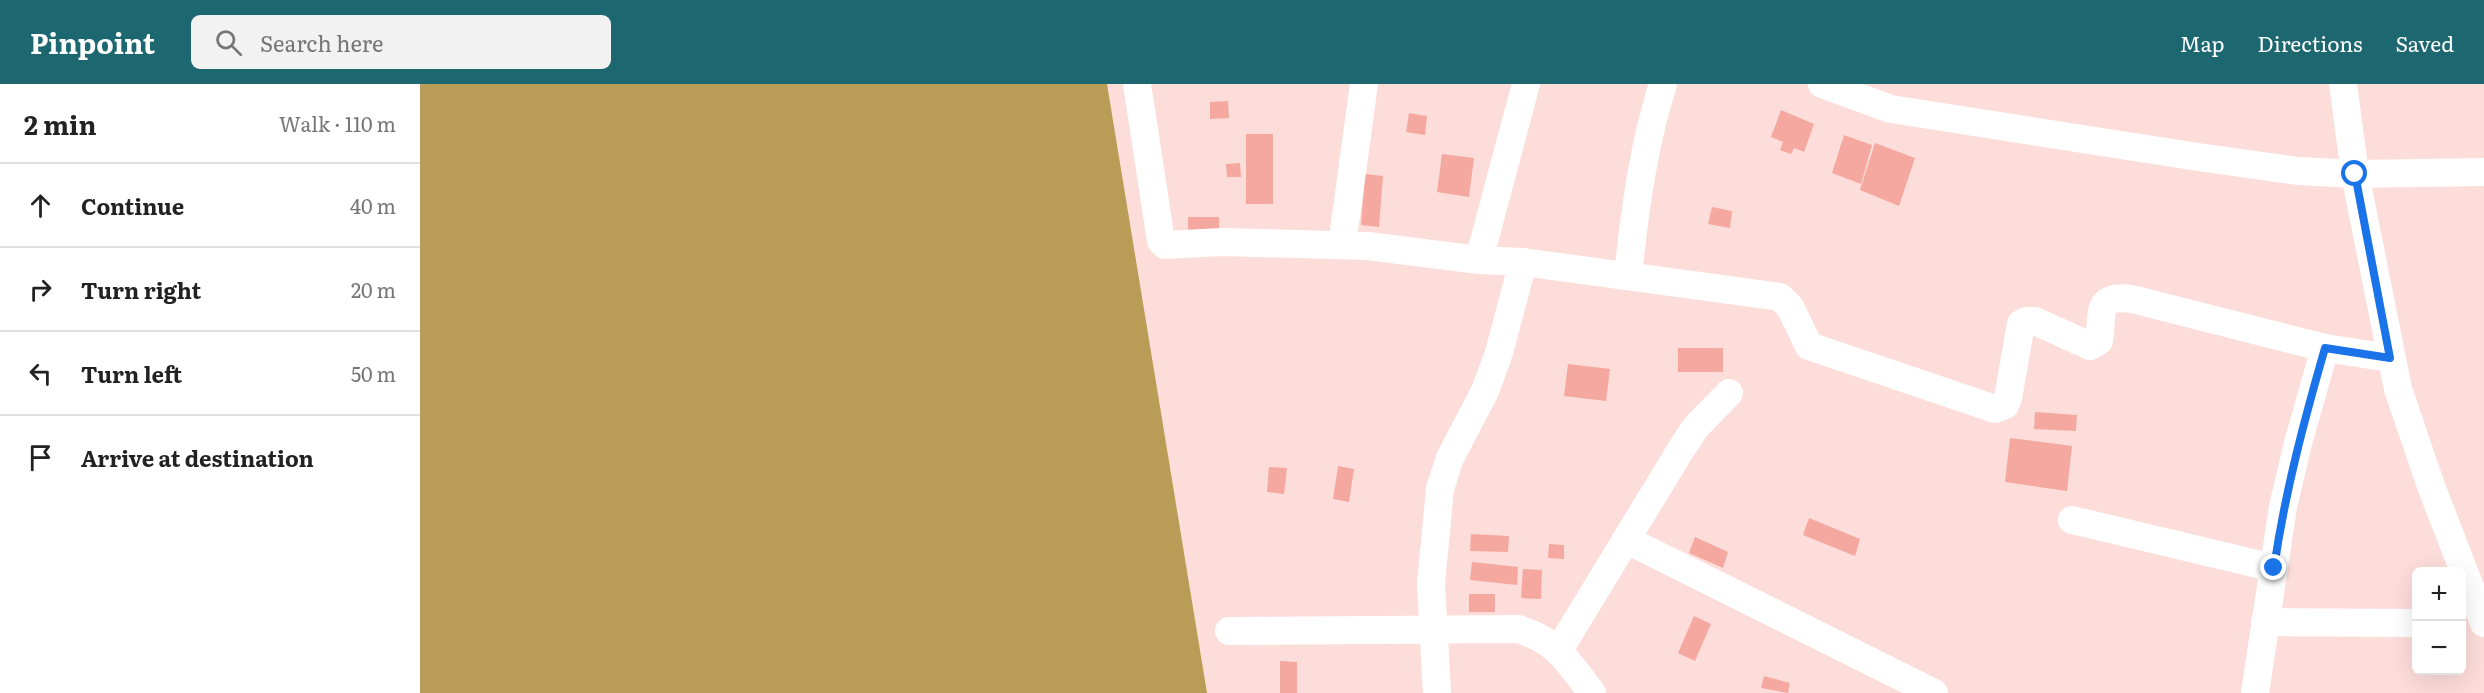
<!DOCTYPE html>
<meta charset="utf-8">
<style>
body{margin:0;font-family:Literata,serif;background:#f2f2f2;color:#222}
.controls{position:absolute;right:18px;bottom:18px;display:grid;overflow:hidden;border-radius:9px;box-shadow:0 6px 24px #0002}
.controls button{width:54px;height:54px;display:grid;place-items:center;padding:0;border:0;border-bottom:2px solid #e0e0e0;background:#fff;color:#222;font:30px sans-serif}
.stop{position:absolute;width:18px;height:18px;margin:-14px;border:4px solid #1a73e8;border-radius:50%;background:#fff}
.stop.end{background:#1a73e8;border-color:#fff;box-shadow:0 2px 6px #0008}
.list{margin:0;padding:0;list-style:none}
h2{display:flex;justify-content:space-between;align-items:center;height:78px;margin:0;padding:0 24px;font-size:26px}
h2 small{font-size:20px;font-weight:400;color:#767676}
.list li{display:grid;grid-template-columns:39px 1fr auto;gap:18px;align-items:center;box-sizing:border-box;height:84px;padding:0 24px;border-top:2px solid #e0e0e0}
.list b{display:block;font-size:22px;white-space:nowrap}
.list em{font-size:20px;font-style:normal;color:#767676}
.icon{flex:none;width:33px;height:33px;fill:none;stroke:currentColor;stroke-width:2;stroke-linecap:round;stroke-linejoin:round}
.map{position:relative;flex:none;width:2064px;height:609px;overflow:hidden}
header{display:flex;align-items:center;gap:36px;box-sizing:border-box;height:84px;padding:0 30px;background:#1c6770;color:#fff}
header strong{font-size:28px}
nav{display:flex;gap:33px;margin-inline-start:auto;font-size:21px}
.search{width:420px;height:54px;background:#f2f2f2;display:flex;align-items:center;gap:15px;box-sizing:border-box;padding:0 21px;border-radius:9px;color:#767676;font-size:22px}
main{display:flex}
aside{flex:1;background:#fff}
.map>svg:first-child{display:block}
.forest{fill:#b99c55}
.building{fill:#f4a89f}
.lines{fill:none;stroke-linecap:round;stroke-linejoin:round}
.street{stroke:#fff;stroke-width:28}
.route{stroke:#1a73e8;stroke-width:8}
</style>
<header>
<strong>Pinpoint</strong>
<div class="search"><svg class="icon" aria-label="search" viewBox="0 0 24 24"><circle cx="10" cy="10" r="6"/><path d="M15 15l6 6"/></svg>Search here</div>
<nav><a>Map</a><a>Directions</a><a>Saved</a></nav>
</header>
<main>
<aside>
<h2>2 min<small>Walk · 110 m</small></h2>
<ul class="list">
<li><svg class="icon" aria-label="ahead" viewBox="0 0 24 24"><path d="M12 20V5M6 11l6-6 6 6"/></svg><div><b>Continue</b></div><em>40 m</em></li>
<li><svg class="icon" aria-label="right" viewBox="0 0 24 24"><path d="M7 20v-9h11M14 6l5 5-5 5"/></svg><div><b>Turn right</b></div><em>20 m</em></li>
<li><svg class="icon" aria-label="left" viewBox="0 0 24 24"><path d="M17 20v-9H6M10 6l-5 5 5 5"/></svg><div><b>Turn left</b></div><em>50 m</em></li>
<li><svg class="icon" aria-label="arrive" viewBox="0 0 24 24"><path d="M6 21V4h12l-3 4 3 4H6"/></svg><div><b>Arrive at destination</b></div></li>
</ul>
</aside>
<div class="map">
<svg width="2064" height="609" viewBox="0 0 2064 609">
<rect width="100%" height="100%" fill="#fdddd9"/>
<path class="forest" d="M0,0H687L787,609H0Z"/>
<g class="building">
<path d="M808,17L809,34L790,35V18Z"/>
<path d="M1361,26L1394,40L1384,68L1374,64L1371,70L1360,66L1363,58L1351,53Z"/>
<path d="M989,29L1007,32L1005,51L986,48Z"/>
<rect x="826" y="50" width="27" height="70"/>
<path d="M1424,51L1452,61L1441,100L1412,89Z"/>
<path d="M1455,59L1495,74L1479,122L1440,106Z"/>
<path d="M1022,70L1054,74L1049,113L1017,108Z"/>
<path d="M820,79L821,93H807L806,80Z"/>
<path d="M945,90L963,92L959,143L941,141Z"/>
<path d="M1292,123L1312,127L1310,144L1288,140Z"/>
<rect x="768" y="133" width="31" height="16"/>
<rect x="1258" y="264" width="45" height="24"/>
<path d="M1148,280L1190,285L1186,317L1144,312Z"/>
<path d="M1615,328L1657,331L1656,347L1614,345Z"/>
<path d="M1590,354L1652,362L1647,407L1585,398Z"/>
<path d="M918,382L934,385L929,418L913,415Z"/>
<path d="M849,383L867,384L864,410L847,408Z"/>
<path d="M1389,434L1440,455L1435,472L1383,451Z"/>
<path d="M1051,450L1089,452L1088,468L1050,467Z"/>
<path d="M1275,453L1308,468L1303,484L1269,469Z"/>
<path d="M1129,460L1144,461V475L1128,474Z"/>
<path d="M1052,478L1098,483L1097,501L1050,496Z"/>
<path d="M1103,485L1122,486L1121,515L1101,514Z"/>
<rect x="1049" y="510" width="26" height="18"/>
<path d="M1274,532L1291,540L1275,577L1258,569Z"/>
<path d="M860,577L877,578V609H860Z"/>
<path d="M1344,592L1370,599L1368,609L1341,604Z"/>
</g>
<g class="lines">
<g class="street">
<path d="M717,0L741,157L745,161L802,158L948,162L1059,176L1103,178L1360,213L1370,223L1389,262L1575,325L1585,321L1588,314L1601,240L1606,237H1615L1670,262L1679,257C1683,227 1676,210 1712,215L1905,264L1970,274"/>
<path d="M1402,0L1471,25L1778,73L1878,87L1935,90L2064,88"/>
<path d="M1923,0L1935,90L1978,305L2011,402L2064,539"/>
<path d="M922,161L944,0"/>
<path d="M1059,176L1106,0"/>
<path d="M1208,191C1215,126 1223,63 1243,0"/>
<path d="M1652,436L1854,484"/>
<path d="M1207,456L1514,609"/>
<path d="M1845,538L1996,539"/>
<path d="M809,547L1098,545C1138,557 1148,578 1172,609"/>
<path d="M1139,566L1260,367L1275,344L1309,309"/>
<path d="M1017,609L1011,500L1020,405L1030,374L1065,307L1079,269L1103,178"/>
<path d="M1835,609L1863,423L1878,359L1905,264"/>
</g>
</g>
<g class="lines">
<path class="route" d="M1854,484C1865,408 1884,337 1905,264L1970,274L1935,90"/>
</g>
</svg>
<div class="controls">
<button>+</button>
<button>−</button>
</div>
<div class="stop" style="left:1935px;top:90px"></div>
<div class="stop end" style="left:1854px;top:484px"></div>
</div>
</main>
